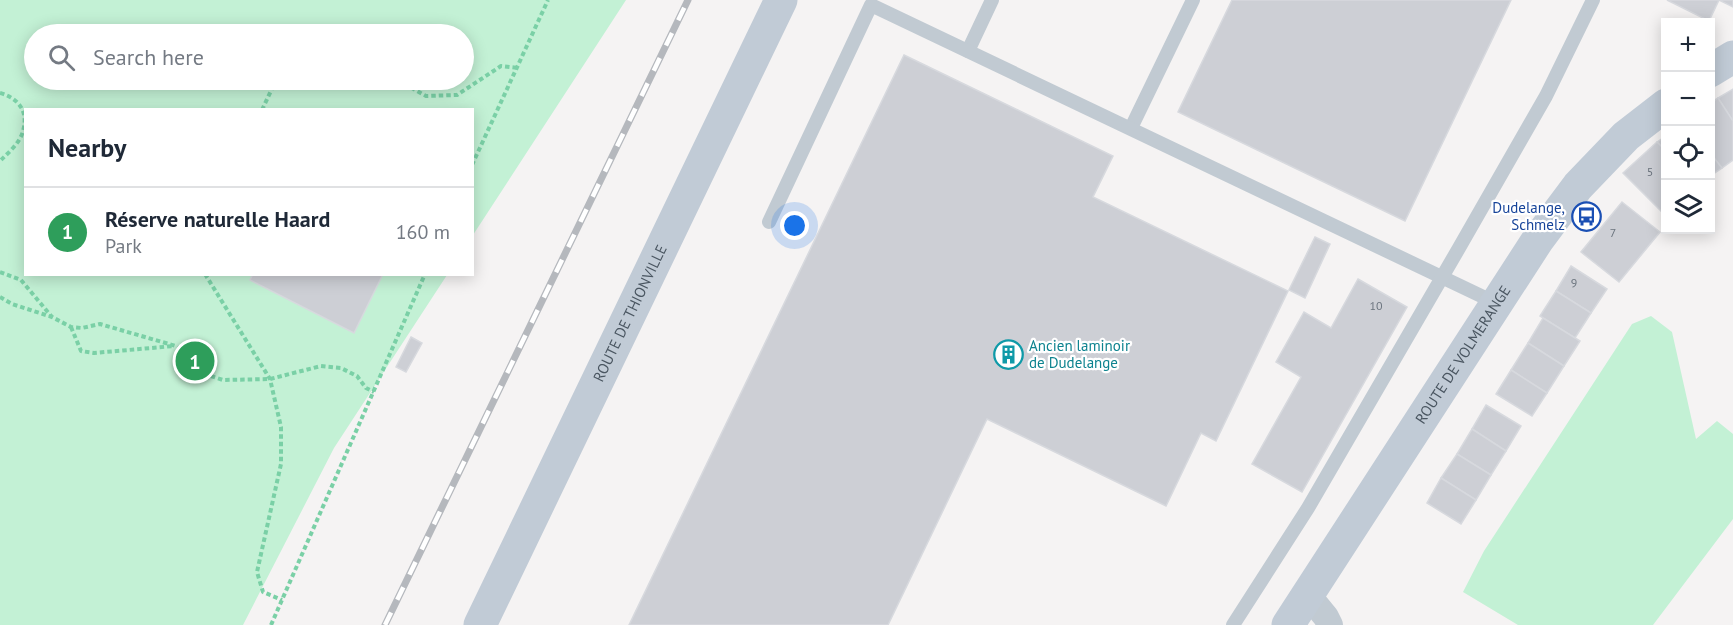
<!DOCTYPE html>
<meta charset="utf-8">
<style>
body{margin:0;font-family:"PT Sans",sans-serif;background:#f6f6f7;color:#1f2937}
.controls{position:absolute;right:18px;top:18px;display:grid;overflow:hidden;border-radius:0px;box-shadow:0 3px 15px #0003}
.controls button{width:54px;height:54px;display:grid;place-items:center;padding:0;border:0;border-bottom:2px solid #e0e1e3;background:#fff;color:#1f2937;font:30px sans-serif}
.you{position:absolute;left:795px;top:226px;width:21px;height:21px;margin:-15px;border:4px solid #fff;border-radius:50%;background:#1a73e8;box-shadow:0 0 0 9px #1a73e833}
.badge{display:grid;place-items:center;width:39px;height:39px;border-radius:50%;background:#db2777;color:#fff;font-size:20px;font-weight:700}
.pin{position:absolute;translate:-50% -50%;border:3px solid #fff;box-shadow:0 2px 6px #0006}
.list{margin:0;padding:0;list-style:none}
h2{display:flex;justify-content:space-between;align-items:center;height:78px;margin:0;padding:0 24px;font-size:26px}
h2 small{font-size:20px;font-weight:400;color:#747a83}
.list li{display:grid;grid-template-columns:39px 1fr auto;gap:18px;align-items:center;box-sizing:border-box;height:90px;padding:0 24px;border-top:2px solid #e0e1e3}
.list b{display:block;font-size:22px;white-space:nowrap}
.list p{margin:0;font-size:20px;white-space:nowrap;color:#747a83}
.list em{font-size:20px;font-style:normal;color:#747a83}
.icon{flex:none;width:33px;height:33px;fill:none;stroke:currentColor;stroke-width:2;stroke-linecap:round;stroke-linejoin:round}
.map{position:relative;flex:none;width:1733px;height:625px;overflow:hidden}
.search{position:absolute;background:#fff;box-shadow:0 3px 15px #0003;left:24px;top:24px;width:450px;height:66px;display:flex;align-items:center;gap:15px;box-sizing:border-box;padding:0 21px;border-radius:33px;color:#747a83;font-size:22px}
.panel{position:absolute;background:#fff;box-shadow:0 3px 15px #0003;left:24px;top:108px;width:450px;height:168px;border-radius:0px}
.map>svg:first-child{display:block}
.green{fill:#c3f1d5;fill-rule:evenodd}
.building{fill:#cdcfd5;stroke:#d7d9de;stroke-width:1.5}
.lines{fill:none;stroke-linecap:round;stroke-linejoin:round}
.path{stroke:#7ad0a6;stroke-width:4;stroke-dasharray:4.5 3;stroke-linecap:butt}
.service{stroke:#c1cad2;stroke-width:14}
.minor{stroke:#c1cad2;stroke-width:26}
.secondary{stroke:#c1cbd6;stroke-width:33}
.rail-casing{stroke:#b5b8bd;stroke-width:7}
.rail{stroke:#fff;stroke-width:4.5;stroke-dasharray:14;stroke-linecap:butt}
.labels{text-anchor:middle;stroke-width:4.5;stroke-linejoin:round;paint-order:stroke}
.number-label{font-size:12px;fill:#6b747e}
.transit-label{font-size:15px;fill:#164399;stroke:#fff;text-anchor:end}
.street-label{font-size:15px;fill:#4a5661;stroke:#fff}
.culture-label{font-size:15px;fill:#0d838f;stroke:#fff;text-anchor:start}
</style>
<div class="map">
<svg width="1733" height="625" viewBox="0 0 1733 625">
<rect width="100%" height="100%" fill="#f5f3f3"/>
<g class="green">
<path d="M0,0H626L473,235L472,110H26V274L447,275L334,448L243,625H0ZM34,34H464V80H34Z"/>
<path d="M1651,316L1672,332L1696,439L1717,421L1733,434V519L1653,625H1518L1463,592L1484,551L1632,324Z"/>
</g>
<g class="building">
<path d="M1232,0H1511L1405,221L1178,112Z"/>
<path d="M1667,0H1719L1709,21Z"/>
<path d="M1719,0H1733V7Z"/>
<path d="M904,55L1113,156L1093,197L1288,291L1216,441L1201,433L1166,506L987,419L888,625H629Z"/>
<path d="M1733,89V121L1718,98Z"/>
<path d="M1718,98L1733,121V160L1722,168L1710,153V103Z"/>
<path d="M1666,136V151L1657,142Z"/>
<path d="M1657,142L1666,151V207L1661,211L1623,173Z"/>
<path d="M1710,153L1722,168L1710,176Z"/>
<path d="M1622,202L1660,232L1619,282L1581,252Z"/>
<path d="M1315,237L1330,244L1305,298L1289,290Z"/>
<path d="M1571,266L1607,289L1591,313L1556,291Z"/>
<path d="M253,274H383L354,333L250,280Z"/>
<path d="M1358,279L1407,307L1302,492L1252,464L1301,377L1276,362L1304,312L1331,328Z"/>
<path d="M1556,291L1591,313L1575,338L1540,316Z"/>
<path d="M1543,318L1580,341L1564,366L1528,343Z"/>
<path d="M411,337L422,343L406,372L396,367Z"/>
<path d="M1528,343L1564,366L1547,393L1511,370Z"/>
<path d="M1511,370L1547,393L1532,416L1496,394Z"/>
<path d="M1486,405L1521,426L1506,451L1472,429Z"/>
<path d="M1472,429L1506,451L1491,475L1457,454Z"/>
<path d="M1457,454L1491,475L1476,500L1441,478Z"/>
<path d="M1441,478L1476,500L1461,524L1427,503Z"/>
</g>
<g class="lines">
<g class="path">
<path d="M398,80L426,96L457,95L501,66L518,68"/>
<path d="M0,93C18,98 29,111 23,131C20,143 8,153 0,161"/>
<path d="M262,110L276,80"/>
<path d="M472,165L548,0"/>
<path d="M0,272L21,280L52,317"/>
<path d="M205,274L270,379L281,427V464L257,572L263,592L282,600"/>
<path d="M0,297L12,304L52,317L71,327L82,328L100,324L176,346L200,362L211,376L223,380L270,379L321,366L341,368L357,376L366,388L374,392"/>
<path d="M71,327L81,351L94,353L174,346"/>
<path d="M271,625L425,274"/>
</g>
<g class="service">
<path d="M968,51L992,0"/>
<path d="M1131,128L1193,0"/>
<path d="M769,222L871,5L1496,303"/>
<path d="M1233,625L1308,508L1459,248L1546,96L1593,0"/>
</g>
<path class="minor" d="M1308,595L1326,617L1330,625"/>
<g class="secondary">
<path d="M1710,71L1733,57"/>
<path id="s1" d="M480,625L781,0"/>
<path id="s2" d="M1288,625L1537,241L1578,186L1626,136L1666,105"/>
</g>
<defs>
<path id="rail" d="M385,625L688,0"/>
</defs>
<use href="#rail" class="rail-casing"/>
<use href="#rail" class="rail"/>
</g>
<defs>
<symbol id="bus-ring" viewBox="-11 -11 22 22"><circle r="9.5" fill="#fff" stroke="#1a4fb4" stroke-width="1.5"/><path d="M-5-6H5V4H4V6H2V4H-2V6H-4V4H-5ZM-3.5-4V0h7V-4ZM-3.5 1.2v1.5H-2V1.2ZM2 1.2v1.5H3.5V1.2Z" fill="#1a4fb4"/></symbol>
<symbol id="building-ring" viewBox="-11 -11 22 22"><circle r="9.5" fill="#fff" stroke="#0f9aa8" stroke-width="1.5"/><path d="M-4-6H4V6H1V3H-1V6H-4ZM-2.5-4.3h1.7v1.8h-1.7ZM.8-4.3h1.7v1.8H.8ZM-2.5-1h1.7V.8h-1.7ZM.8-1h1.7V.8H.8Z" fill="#0f9aa8"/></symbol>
</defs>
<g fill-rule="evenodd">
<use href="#bus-ring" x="1570" y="200" width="33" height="33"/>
<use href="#building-ring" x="992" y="338" width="33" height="33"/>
</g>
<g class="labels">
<g class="number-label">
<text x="1650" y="176">5</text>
<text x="1613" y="237">7</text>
<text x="1574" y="287">9</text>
<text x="1376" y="310">10</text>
</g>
<g class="transit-label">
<text x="1565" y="213">Dudelange,<tspan x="1565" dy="17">Schmelz</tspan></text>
</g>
<g class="street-label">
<text dy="5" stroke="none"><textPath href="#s1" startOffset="346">ROUTE DE THIONVILLE</textPath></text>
<text dy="5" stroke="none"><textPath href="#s2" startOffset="322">ROUTE DE VOLMERANGE</textPath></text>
</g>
<g class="culture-label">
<text x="1029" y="351">Ancien laminoir<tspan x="1029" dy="17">de Dudelange</tspan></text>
</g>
</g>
</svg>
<div class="controls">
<button>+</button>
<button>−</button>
<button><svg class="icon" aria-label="locate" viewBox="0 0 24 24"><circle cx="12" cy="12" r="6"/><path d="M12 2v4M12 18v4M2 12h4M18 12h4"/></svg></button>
<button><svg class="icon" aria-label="layers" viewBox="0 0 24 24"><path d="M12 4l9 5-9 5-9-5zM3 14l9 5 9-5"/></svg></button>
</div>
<div class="you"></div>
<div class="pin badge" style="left:195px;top:361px;background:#2e9e5b">1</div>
<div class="search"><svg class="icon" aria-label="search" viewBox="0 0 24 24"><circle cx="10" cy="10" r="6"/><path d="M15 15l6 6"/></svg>Search here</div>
<section class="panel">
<h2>Nearby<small></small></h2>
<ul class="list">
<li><span class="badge" style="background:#2e9e5b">1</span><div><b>Réserve naturelle Haard</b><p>Park</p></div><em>160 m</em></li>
</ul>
</section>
</div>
